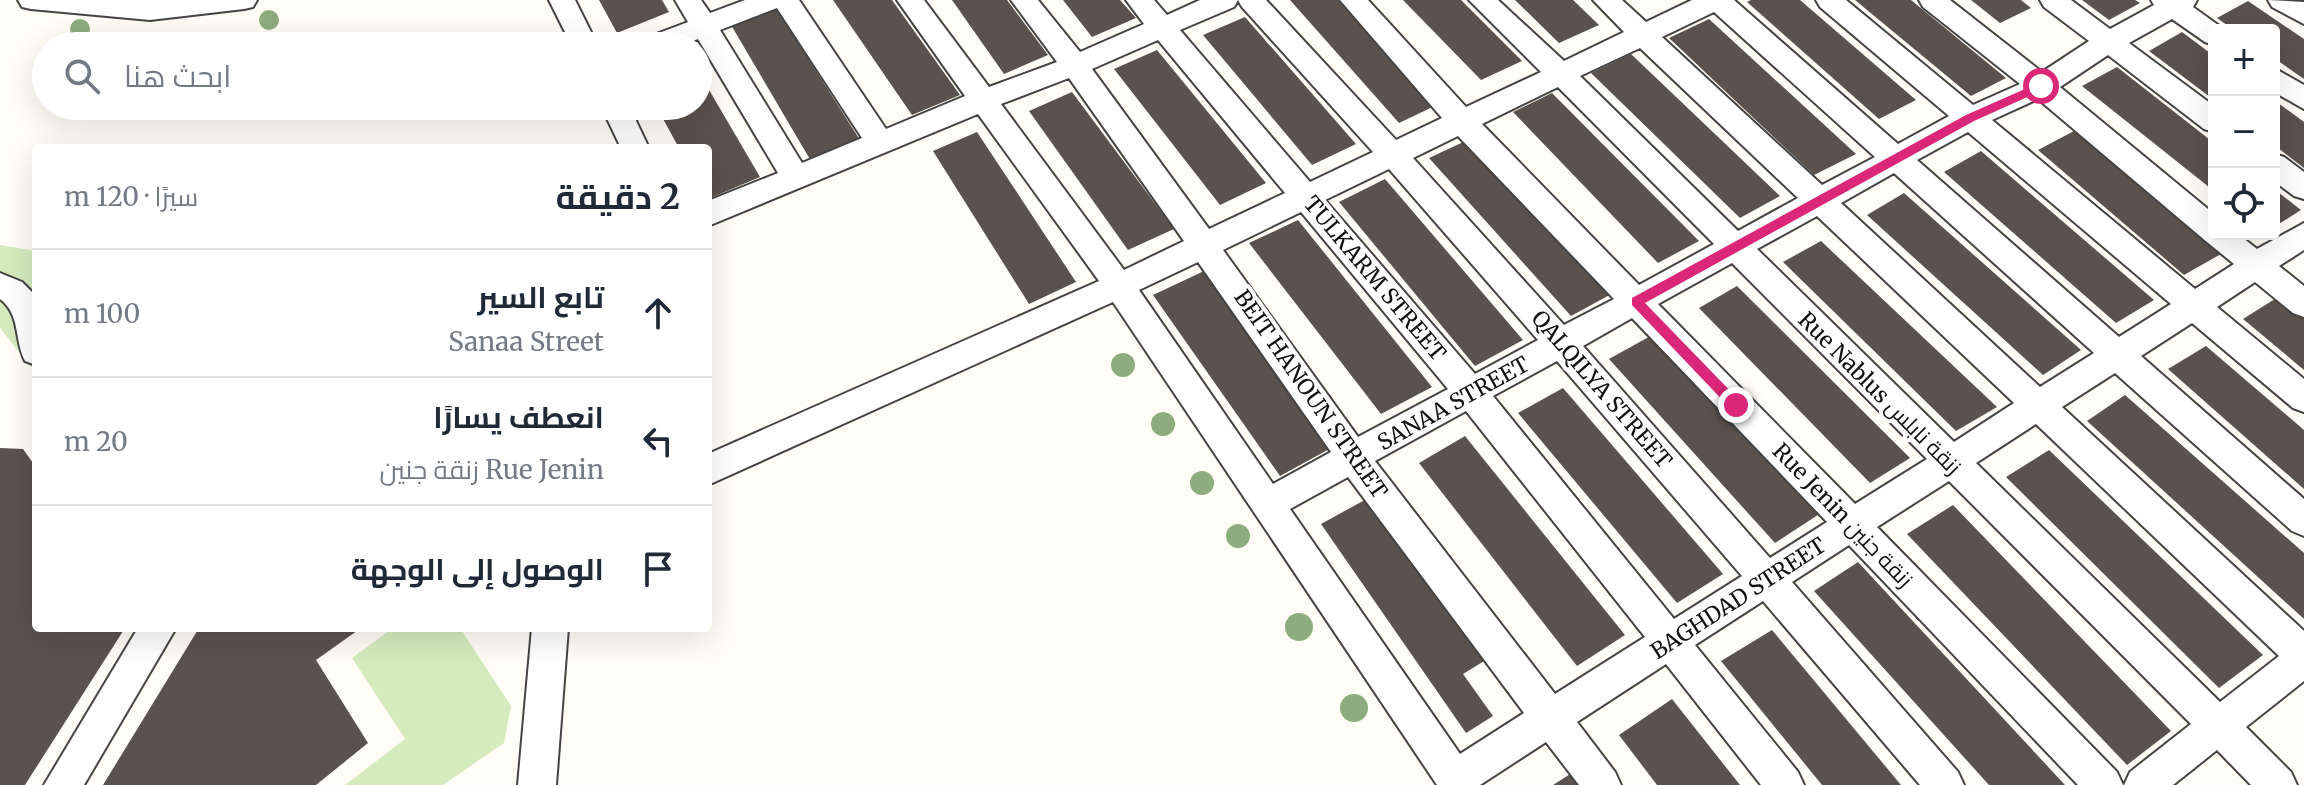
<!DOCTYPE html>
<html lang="ar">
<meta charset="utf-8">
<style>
body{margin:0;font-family:Merriweather,Cairo,serif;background:#f6f6f7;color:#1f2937;direction:rtl}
.controls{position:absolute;right:24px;top:24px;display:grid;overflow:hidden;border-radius:8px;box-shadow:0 8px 32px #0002}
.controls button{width:72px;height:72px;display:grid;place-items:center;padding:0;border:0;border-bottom:2px solid #e0e1e3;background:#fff;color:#1f2937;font:40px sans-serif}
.stop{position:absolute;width:24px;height:24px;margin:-18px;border:6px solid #db2777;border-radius:50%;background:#fff}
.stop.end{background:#db2777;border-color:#fff;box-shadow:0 2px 8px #0008}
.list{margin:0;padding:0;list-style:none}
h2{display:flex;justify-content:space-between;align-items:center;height:104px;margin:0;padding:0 32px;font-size:34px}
h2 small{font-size:26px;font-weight:400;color:#747a83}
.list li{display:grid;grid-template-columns:52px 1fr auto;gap:24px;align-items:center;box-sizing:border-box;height:128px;padding:0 32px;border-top:2px solid #e0e1e3}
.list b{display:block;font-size:30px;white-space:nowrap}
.list p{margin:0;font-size:26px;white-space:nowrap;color:#747a83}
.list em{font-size:26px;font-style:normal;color:#747a83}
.icon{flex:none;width:44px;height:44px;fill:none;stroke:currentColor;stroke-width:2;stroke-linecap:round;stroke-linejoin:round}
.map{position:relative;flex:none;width:2304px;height:785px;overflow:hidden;direction:ltr}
.search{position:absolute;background:#fff;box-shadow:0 8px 32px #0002;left:32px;top:32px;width:680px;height:88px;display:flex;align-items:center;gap:20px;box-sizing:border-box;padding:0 28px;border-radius:44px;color:#747a83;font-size:30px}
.panel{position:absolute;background:#fff;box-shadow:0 8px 32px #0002;left:32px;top:144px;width:680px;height:488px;border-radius:8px;direction:rtl}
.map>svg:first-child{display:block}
.green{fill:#d5ebbd}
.building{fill:#5a524d}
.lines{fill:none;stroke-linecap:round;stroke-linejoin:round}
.street-casing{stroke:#444;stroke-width:4}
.street{fill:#fff;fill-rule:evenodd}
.tree{fill:#8dad7f}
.route{fill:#db2777}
.labels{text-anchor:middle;stroke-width:8;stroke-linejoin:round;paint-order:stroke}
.street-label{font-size:22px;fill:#111;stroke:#fff}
</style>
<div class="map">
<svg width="2304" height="785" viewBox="0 0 2304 785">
<rect width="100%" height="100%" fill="#fffdf5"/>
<g class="green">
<path d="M0,245L36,251V373L0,328Z"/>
<path d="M393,628H460L511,706L504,743L443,785H345L405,739L352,658Z"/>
</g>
<g class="building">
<path d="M599,0H662L669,12L617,33Z"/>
<path d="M833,0H892L960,95L912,115Z"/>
<path d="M952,0H1007L1048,55L1004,74Z"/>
<path d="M1063,0H1120L1136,18L1092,37Z"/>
<path d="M1290,0H1346L1441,103L1399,123Z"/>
<path d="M1403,0H1461L1522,61L1481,80Z"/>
<path d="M1515,0H1573L1599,25L1559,43Z"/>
<path d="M1751,0H1800L1916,100L1879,119L1747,2Z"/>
<path d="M1855,0H1911L2006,78L1971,96Z"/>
<path d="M1971,0H2021L2031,8L2000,23Z"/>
<path d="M2082,0H2135L2140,3L2109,20Z"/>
<path d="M2248,1L2304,39V79L2274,58V30H2234L2217,18Z"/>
<path d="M776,8L860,140L811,161L731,25Z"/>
<path d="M1245,17L1356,144L1312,165L1203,35Z"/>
<path d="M1709,19L1856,154L1814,175L1669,38Z"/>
<path d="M2182,32L2214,56V100L2149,51Z"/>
<path d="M1157,50L1266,183L1220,205L1114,69Z"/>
<path d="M1631,54L1780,196L1740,218L1591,73Z"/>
<path d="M2117,67L2214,143V191L2082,86Z"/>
<path d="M698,71L760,177L708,199V148H679L656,106H698Z"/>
<path d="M1072,92L1174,229L1128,250L1029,111Z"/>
<path d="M1552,93L1699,241L1658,263L1513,112Z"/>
<path d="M2274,100L2304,122V168L2274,145Z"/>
<path d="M2074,131L2221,254L2184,275L2038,150Z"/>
<path d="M977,132L1076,282L1029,304L933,151Z"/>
<path d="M1472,138L1615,292L1571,316L1429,158Z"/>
<path d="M1981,151L2154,300L2116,323L1944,172Z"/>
<path d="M1385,179L1523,340L1475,366L1339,202Z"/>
<path d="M2274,189L2301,210L2274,227Z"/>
<path d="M1904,193L2081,350L2043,375L1867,215Z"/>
<path d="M1298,220L1432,387L1381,414L1249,243Z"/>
<path d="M1821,241L1997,407L1956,431L1783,262Z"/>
<path d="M1204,271L1333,447L1280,476L1153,295Z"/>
<path d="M1737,286L1910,458L1870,483L1699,308Z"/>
<path d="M2278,297L2304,318V370L2243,319Z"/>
<path d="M1654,334L1821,513L1775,543L1609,359Z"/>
<path d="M2206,346L2304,430V489L2168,369Z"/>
<path d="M1563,388L1723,574L1677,603L1518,413Z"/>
<path d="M2125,395L2304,553V619L2087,421Z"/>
<path d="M1465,436L1625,635L1577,666L1419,463Z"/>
<path d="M0,448L23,449L36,467V628H125L25,785H0Z"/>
<path d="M2049,450L2263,655L2219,688L2006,477Z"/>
<path d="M1372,496L1489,658L1463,674L1493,716L1466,733L1321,524Z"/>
<path d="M1953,505L2171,731L2127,765L1907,534Z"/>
<path d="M1858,562L2065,785H1989L1814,591Z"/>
<path d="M199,628H361L316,660L368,743L316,785H103Z"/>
<path d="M1772,630L1901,785H1822L1721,661Z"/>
<path d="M1672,699L1740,785H1657L1619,735Z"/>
<path d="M1575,771L1585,785H1553Z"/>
</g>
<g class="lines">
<defs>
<g id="street">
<path d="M18,0H257L253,7L244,9L150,20L31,9L22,7Z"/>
<path d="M549,0H575L598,46H572Z"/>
<path d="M675,0H701L710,13L745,0H799L886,129L965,96L897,0H924L989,87L1057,62L1011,0H1038L1080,52L1144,24L1126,0H1154L1167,15L1200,0H1266L1396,140L1442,118L1340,0H1368L1466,107L1541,72L1469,0H1498L1564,61L1624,32L1593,0H1622L1646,22L1692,0H1734L1898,144L1949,116L1820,7L1816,0H1846L1973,105L2020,84L1923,7L1919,0H1950L2042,72L2089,41L2044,7L2040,0H2071L2110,29L2154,5L2151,0H2197L2193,7L2225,30H2214V45L2205,42L2172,19L2129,43L2214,106V132L2204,129L2108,55L2060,87L2214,214V234H2238L2257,249L2304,223V250L2279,266L2304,286V317L2293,313L2255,282L2217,307L2304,379V412L2293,408L2192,323L2141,356L2304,499V536L2292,531L2115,373L2062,407L2304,631V681L2246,727L2291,772L2297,785H2251L2217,750L2173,785H2124L2130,772L2191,724L1949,481L1877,527L2117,772L2123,785H2078L1849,545L1792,582L1958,772L1964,785H1920L1763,601L1695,645L1798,772L1804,785H1761L1666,664L1577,722L1615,772L1621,785H1579L1546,742L1480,785H1437L1113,302L708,485V454L1099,281L978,114L708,226V201L778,173L698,39L680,46H640L643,39L688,22ZM1238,0L1242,7L1373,152L1310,182L1180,30L1234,7ZM777,8L862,138L802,163L720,30ZM1714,12L1875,157L1822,185L1662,37ZM1158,40L1285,193L1209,229L1092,69ZM1640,48L1798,198L1738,231L1580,76ZM1069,78L1184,241L1124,270L1001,104ZM1558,87L1714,244L1639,285L1482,124ZM2038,99L2207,242L2234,264L2195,289L1992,120ZM1968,132L2171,304L2119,337L1917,160ZM1458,136L1614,299L1564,325L1413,158ZM1389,169L1538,340L1475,374L1325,200ZM1894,173L2094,353L2040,387L1841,203ZM1301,212L1448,389L1358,437L1223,250ZM1817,216L2014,403L1954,442L1757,249ZM1198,262L1331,452L1273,484L1139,290ZM1732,263L1927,459L1855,504L1658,304ZM1632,318L1827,522L1770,558L1583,346ZM1557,361L1742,576L1674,619L1493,396ZM1466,411L1645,637L1555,694L1375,461ZM2036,424L2279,656L2220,702L1976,463ZM1348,477L1524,713L1460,754L1290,509Z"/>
<path d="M2268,0L2304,2V24L2272,7Z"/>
<path d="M2274,68L2304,85V109L2274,92Z"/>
<path d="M601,106H629L649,148H621Z"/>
<path d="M2274,154L2284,157L2304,172V199L2294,196L2274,181Z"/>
<path d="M0,273L22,282L36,296V365L25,361C14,340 21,315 0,299Z"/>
<path d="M138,628H176L84,785H44Z"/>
<path d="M532,628H568L556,785H518Z"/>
</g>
</defs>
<use href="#street" class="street-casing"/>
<use href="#street" class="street"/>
</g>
<g class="tree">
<circle cx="269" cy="20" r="10"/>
<circle cx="80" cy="29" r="10"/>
<circle cx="1123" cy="365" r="12"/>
<circle cx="1163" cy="424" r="12"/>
<circle cx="1202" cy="483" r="12"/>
<circle cx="1238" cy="536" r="12"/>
<circle cx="1299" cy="627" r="14"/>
<circle cx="1354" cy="708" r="14"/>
</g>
<path class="route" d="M2041,82L2046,86L2045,89L1974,121L1645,303L1740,401V409H1731L1632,305V298L1966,115Z"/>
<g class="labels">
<g class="street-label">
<text transform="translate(1375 278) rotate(50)" y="8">TULKARM STREET</text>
<text transform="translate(1602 389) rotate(49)" y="8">QALQILYA STREET</text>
<text transform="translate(1880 393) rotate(45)" y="8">Rue Nablus زنقة نابلس</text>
<text transform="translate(1311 394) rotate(55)" y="8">BEIT HANOUN STREET</text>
<text transform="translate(1453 403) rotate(-29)" y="8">SANAA STREET</text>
<text transform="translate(1843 515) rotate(46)" y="8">Rue Jenin زنقة جنين</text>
<text transform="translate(1738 598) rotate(-33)" y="8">BAGHDAD STREET</text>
</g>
</g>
</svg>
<div class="controls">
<button>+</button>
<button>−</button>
<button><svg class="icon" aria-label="locate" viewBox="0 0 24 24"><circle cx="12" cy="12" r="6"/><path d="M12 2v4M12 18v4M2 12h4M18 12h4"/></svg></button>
</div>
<div class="stop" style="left:2041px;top:86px"></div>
<div class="stop end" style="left:1736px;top:405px"></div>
<div class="search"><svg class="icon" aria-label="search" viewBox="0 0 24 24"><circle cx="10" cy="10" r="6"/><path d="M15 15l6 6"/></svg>ابحث هنا</div>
<section class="panel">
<h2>2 دقيقة<small>سيرًا · 120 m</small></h2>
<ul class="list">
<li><svg class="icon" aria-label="ahead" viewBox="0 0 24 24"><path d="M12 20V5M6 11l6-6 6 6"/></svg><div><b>تابع السير</b><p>Sanaa Street</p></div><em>100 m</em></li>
<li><svg class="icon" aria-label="left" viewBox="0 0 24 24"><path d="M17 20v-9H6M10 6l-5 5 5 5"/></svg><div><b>انعطف يسارًا</b><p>Rue Jenin زنقة جنين</p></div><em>20 m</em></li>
<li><svg class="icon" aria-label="arrive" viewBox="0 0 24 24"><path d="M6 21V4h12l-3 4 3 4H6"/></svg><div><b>الوصول إلى الوجهة</b></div></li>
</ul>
</section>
</div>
